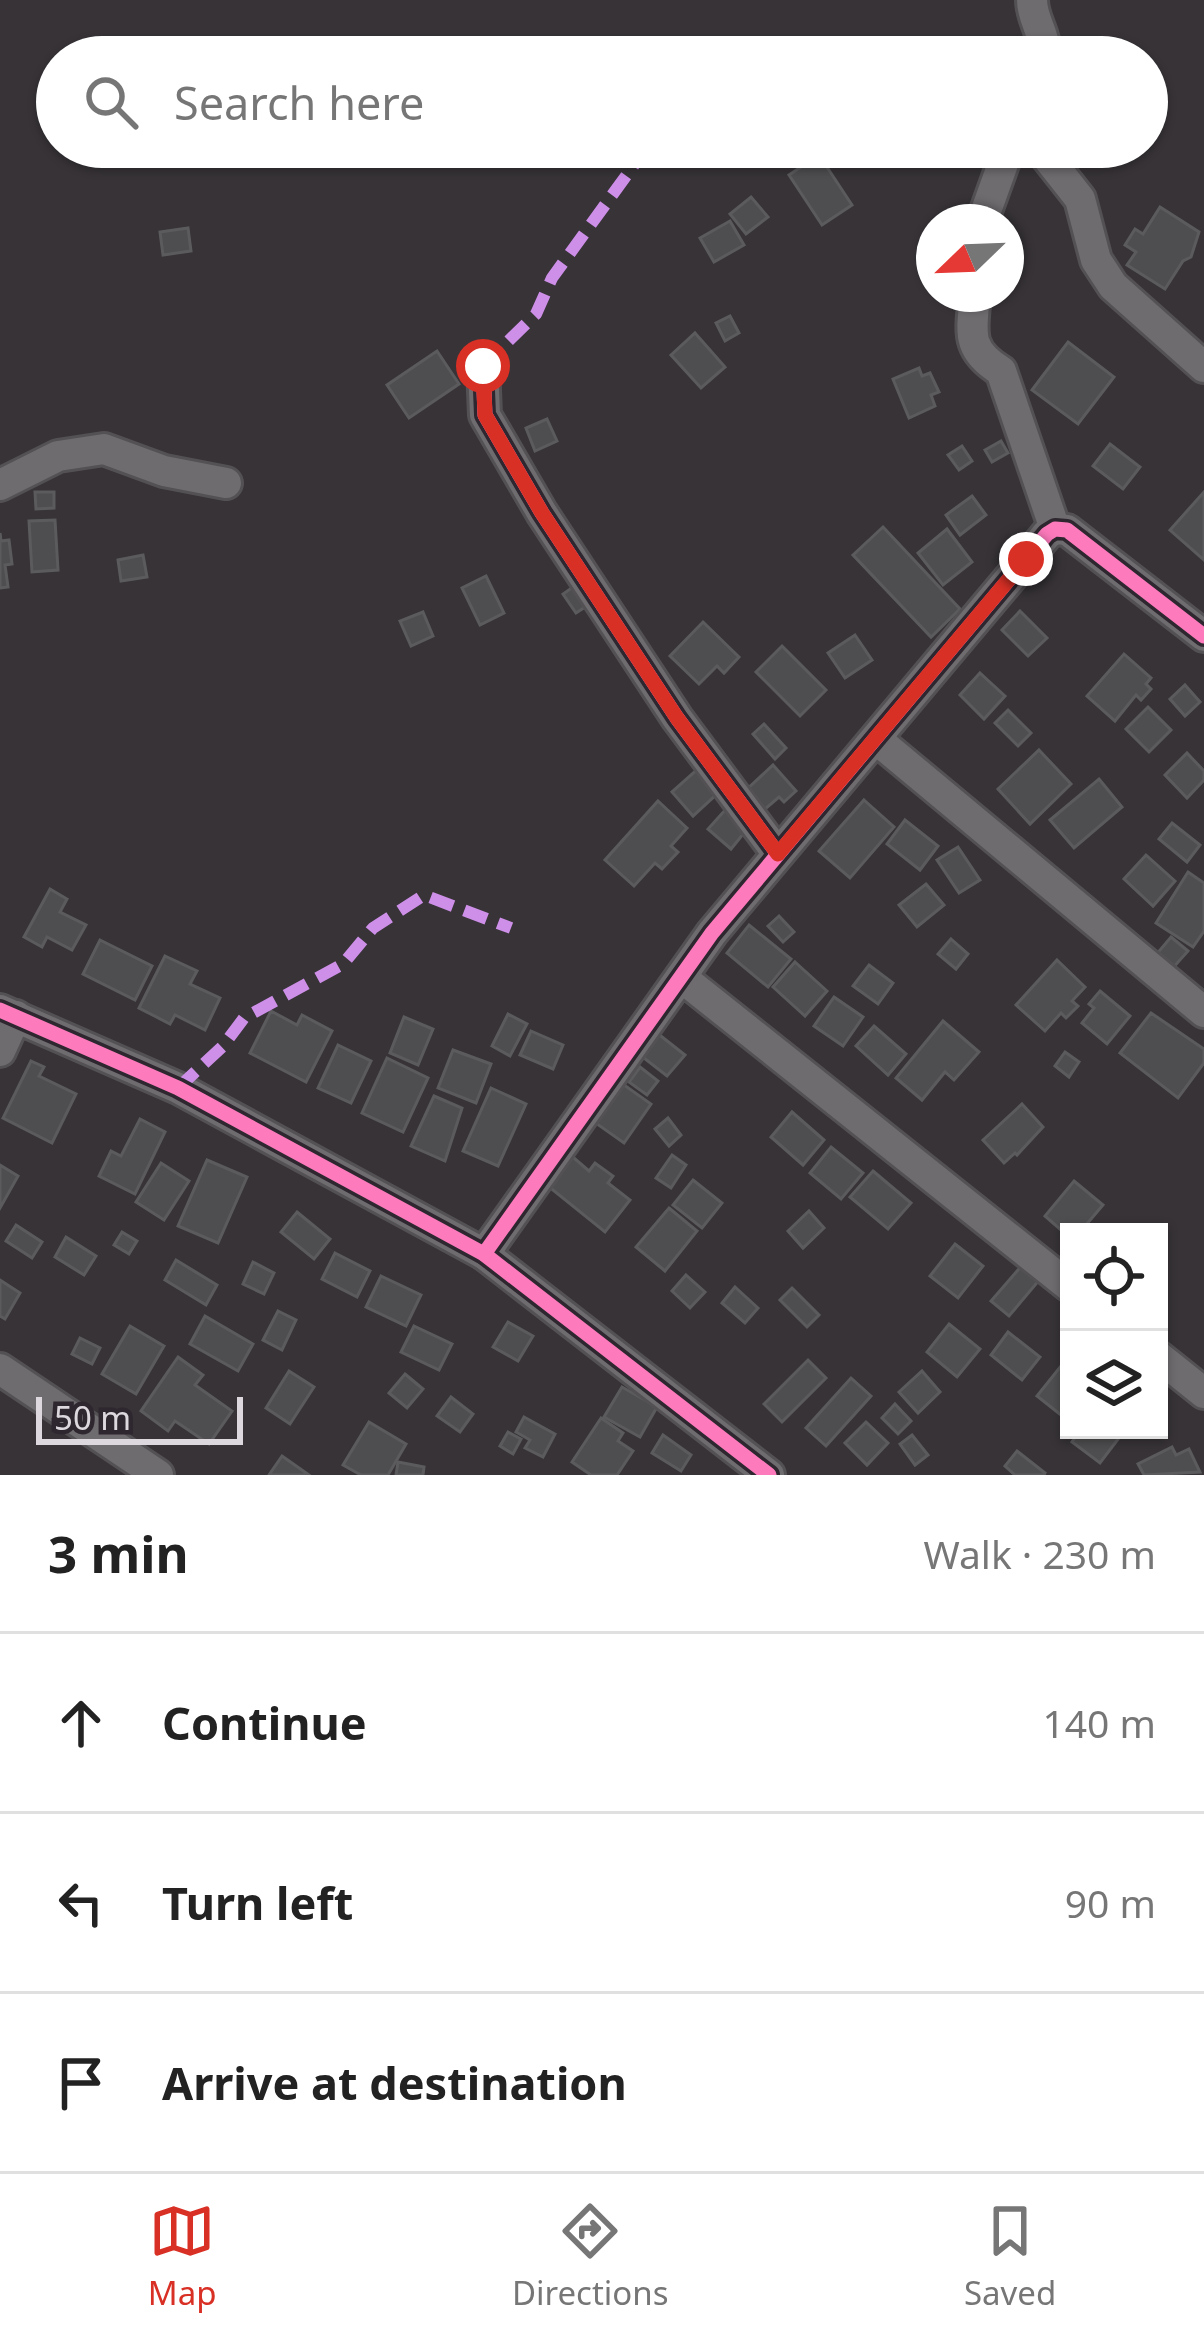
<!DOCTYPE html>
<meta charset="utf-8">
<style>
body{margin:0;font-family:"Noto Sans",sans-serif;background:#f2f2f2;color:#222}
.controls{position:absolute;right:36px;bottom:36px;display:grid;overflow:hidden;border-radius:0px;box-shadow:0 3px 9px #0004}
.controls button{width:108px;height:108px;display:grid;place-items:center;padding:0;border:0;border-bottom:3px solid #e0e0e0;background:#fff;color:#222;font:60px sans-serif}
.compass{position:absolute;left:916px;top:204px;width:108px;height:108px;border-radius:50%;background:#fff;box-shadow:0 3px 9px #0004;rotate:247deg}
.scale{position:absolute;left:36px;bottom:30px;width:207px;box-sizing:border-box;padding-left:12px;border:6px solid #ddd8de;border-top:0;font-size:33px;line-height:42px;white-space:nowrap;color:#ddd8de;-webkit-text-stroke:9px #2e272f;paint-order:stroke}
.stop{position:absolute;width:36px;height:36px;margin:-27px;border:9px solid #d93025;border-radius:50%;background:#fff}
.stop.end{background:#d93025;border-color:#fff;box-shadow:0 3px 12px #0008}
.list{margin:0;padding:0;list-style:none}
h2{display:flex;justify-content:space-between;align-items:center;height:156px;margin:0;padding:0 48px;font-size:51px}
h2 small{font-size:39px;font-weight:400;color:#767676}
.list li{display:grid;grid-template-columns:78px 1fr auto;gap:36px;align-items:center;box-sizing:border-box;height:180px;padding:0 48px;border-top:3px solid #e0e0e0}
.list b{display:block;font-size:45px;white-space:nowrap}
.list em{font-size:39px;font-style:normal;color:#767676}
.icon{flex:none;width:66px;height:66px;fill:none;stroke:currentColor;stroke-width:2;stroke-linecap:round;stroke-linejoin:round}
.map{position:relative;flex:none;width:1204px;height:1475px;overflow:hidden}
.search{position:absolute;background:#fff;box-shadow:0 3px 9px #0004;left:36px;right:36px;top:36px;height:132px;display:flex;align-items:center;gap:30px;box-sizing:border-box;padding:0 42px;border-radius:66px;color:#767676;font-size:45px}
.sheet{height:696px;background:#fff}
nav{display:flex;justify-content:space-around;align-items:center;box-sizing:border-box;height:168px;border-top:3px solid #e0e0e0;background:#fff;font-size:33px;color:#767676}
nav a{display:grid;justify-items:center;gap:6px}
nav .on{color:#d93025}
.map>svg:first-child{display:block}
.building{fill:#4e4e50;stroke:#5b5b5d;stroke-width:3}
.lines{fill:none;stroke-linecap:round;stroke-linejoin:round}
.street-casing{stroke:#545154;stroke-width:36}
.street{stroke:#6f6c70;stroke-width:30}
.quiet{stroke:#ce8fe9;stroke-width:12;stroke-dasharray:24 12;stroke-linecap:butt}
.cycleway-casing{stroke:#2e272f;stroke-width:22}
.cycleway{stroke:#fd7abc;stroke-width:15}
.route{stroke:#d93025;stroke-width:15}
</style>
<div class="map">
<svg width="1204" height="1475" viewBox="0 0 1204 1475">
<rect width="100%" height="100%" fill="#373337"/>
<g class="building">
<path d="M819,155L852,205L822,225L789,175Z"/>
<path d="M751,197L768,217L746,234L730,214Z"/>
<path d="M1160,207L1199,232L1191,257L1183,261L1165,289L1127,265L1136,252L1125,245L1135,229L1143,234Z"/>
<path d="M730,221L744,245L714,262L700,238Z"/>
<path d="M188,228L191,251L163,255L160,232Z"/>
<path d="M730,316L739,333L725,341L716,323Z"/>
<path d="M695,333L725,367L701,388L671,355Z"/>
<path d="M1068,342L1114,377L1078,424L1032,390Z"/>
<path d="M437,351L459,384L409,418L387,385Z"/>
<path d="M919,368L922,376L930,373L939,392L931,395L935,406L909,418L893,379Z"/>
<path d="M547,419L557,441L535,451L526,428Z"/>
<path d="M1001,441L1008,453L992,462L985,450Z"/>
<path d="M1110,444L1140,467L1123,489L1093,466Z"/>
<path d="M962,446L972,461L959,470L948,455Z"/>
<path d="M35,492H54V508L36,509Z"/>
<path d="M1204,492V560L1170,530Z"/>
<path d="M972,496L986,515L960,535L946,515Z"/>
<path d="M55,520L58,570L32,572L29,521Z"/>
<path d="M883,527L960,609L931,637L853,555Z"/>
<path d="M947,529L972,562L943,585L918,553Z"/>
<path d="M0,533L1,541L9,540L12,564L5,565L8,587L0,588Z"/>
<path d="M143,555L147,577L121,581L118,560Z"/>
<path d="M486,576L504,613L480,625L462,588Z"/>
<path d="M580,582L593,602L576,613L563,594Z"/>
<path d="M1020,611L1047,638L1028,656L1002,630Z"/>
<path d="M423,612L433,636L411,646L400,621Z"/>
<path d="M703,622L739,657L724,673L717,666L699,684L670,656Z"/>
<path d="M855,635L872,660L845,678L828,653Z"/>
<path d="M782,646L826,690L800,716L756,672Z"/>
<path d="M1124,654L1151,678L1146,684L1151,689L1141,700L1136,695L1115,721L1087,696Z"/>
<path d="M980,673L1005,696L984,719L960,695Z"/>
<path d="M1185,685L1200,702L1185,716L1170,699Z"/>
<path d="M1148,707L1171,730L1149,752L1126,729Z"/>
<path d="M1008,710L1031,733L1018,746L995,723Z"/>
<path d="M764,724L786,748L775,759L753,734Z"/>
<path d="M1039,750L1071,784L1030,824L998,789Z"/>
<path d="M1187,753L1204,771V780L1187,798L1165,775Z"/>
<path d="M773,765L796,791L784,802L779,797L764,810L746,790Z"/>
<path d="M699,768L719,792L693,816L672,792Z"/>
<path d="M1099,779L1122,807L1074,848L1050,820Z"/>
<path d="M864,800L894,827L850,878L819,851Z"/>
<path d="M658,801L687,828L671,846L678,852L662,869L655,863L634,886L605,860Z"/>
<path d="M726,809L748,828L731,849L708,829Z"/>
<path d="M905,820L938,846L920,870L887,844Z"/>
<path d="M1172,823L1200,845L1187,862L1159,839Z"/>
<path d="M958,847L980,880L959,893L937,860Z"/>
<path d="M1146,855L1175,881L1153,906L1124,879Z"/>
<path d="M1188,872L1204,883V931L1193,947L1156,923Z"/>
<path d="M926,884L944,905L917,927L899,905Z"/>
<path d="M50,889L67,899L60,912L86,925L72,950L47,937L42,947L24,937Z"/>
<path d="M779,916L794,932L783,942L768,926Z"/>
<path d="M749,925L791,959L768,987L727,953Z"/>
<path d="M1171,937L1188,951L1171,970L1155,956Z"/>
<path d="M951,939L968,954L956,969L938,954Z"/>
<path d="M100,940L152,966L135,1000L83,974Z"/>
<path d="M165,956L197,971L190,984L220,998L205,1030L175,1015L170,1024L139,1008Z"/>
<path d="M1057,960L1085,987L1072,1001L1078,1006L1066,1018L1061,1013L1045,1031L1016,1005Z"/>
<path d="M795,962L827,991L805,1016L773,987Z"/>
<path d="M869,965L893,983L878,1004L853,986Z"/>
<path d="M1100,991L1130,1016L1107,1044L1082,1023L1094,1008L1089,1004Z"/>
<path d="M834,997L863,1017L843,1046L814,1026Z"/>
<path d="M271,1011L297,1025L302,1015L332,1031L306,1082L250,1053Z"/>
<path d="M1151,1013L1204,1049V1063L1178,1098L1120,1053Z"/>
<path d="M508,1014L527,1024L510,1056L492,1046Z"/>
<path d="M404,1017L433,1029L418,1065L390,1053Z"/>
<path d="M943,1021L979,1052L954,1080L945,1072L922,1100L896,1078Z"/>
<path d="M874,1026L906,1054L888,1075L856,1046Z"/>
<path d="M652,1029L685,1055L667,1076L635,1051Z"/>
<path d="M531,1031L563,1045L553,1069L520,1055Z"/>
<path d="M338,1045L371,1061L351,1103L318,1088Z"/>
<path d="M453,1050L491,1064L476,1103L438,1088Z"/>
<path d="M1065,1052L1079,1062L1069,1077L1055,1066Z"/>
<path d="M387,1058L428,1078L403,1132L362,1113Z"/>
<path d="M31,1061L44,1067L39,1076L76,1094L52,1143L3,1118Z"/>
<path d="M640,1067L658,1081L647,1095L629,1082Z"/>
<path d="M617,1080L651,1104L624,1143L590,1119Z"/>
<path d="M491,1088L526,1104L498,1166L463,1151Z"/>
<path d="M434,1096L462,1108L445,1161L411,1146Z"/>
<path d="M1022,1104L1043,1127L1017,1155L1015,1153L1004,1163L983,1140Z"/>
<path d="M792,1112L824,1140L803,1165L771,1137Z"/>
<path d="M668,1118L681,1135L669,1146L655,1129Z"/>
<path d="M140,1119L165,1132L135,1194L99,1176L111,1151L121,1156Z"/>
<path d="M831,1147L863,1173L841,1199L810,1173Z"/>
<path d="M567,1152L589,1171L595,1163L613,1176L608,1183L630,1200L605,1232L543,1182Z"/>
<path d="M672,1155L686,1165L671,1188L656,1178Z"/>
<path d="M207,1160L247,1177L218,1243L178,1226Z"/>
<path d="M161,1163L189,1181L164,1220L136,1202Z"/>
<path d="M0,1165L18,1176L0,1208Z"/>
<path d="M873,1171L911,1203L888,1229L850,1197Z"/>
<path d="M693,1180L722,1203L702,1228L673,1205Z"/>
<path d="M1074,1181L1103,1205L1080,1232H1069V1237L1045,1216Z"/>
<path d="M669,1208L697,1231L665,1271L636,1247Z"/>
<path d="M809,1211L824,1228L803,1248L788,1231Z"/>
<path d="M297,1212L330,1239L314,1259L281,1232Z"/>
<path d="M16,1225L42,1242L32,1258L6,1241Z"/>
<path d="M122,1232L137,1241L129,1254L114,1245Z"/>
<path d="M66,1237L96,1256L84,1275L55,1257Z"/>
<path d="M955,1244L983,1266L958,1298L930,1276Z"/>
<path d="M335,1253L370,1271L357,1297L322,1279Z"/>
<path d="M176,1260L217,1285L206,1305L165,1280Z"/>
<path d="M253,1262L274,1273L264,1294L243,1284Z"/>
<path d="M1024,1263L1041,1278L1009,1316L991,1301Z"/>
<path d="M686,1275L705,1292L690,1308L672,1291Z"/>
<path d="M381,1276L421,1295L406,1326L366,1307Z"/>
<path d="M0,1280L20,1293L5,1319L0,1316Z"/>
<path d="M735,1287L758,1308L745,1323L722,1303Z"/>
<path d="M792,1288L819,1315L807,1327L780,1300Z"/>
<path d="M278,1311L296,1320L282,1350L263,1340Z"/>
<path d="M205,1316L253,1344L238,1371L190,1344Z"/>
<path d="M508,1322L533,1336L518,1361L493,1347Z"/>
<path d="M949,1324L980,1349L957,1377L927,1352Z"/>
<path d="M130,1326L164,1346L136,1394L102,1374Z"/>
<path d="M414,1326L452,1344L439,1370L401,1352Z"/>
<path d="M1008,1332L1040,1357L1022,1380L991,1355Z"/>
<path d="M80,1338L100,1348L92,1364L72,1354Z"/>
<path d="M1069,1356V1416L1066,1419L1037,1396Z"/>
<path d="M178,1357L203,1375L195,1385L232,1411L209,1444L175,1421L168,1431L141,1411Z"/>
<path d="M808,1360L826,1378L782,1422L764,1404Z"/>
<path d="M289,1371L314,1387L290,1424L266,1408Z"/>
<path d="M922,1371L940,1392L918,1413L899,1392Z"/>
<path d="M405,1374L423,1389L407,1408L389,1393Z"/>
<path d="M851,1378L871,1396L826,1446L806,1428Z"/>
<path d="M622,1387L657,1407L640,1437L604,1417Z"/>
<path d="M451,1397L473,1414L460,1432L437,1416Z"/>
<path d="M895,1404L911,1421L898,1434L882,1418Z"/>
<path d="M524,1417L555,1434L543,1457L525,1448L530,1440L516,1432Z"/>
<path d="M601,1418L623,1433L618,1441L633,1451L617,1475H591L572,1462Z"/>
<path d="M369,1422L406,1444L388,1475H361L343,1465Z"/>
<path d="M866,1422L888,1443L867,1465L845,1443Z"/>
<path d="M1080,1430H1125L1100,1463L1072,1442Z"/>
<path d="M508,1432L521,1439L513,1454L500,1446Z"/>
<path d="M663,1435L691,1455L681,1471L652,1453Z"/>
<path d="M912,1435L928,1455L915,1465L900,1444Z"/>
<path d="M1172,1447L1176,1455L1189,1449L1200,1472L1144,1475L1138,1464Z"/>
<path d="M1017,1451L1045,1473L1044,1475H1015L1005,1466Z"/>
<path d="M282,1456L309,1475H269Z"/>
<path d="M398,1462L424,1467L423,1475H396Z"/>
</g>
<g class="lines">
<defs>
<g id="street">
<path d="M1032,0C1032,21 1047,35 1044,57"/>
<path d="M1039,147L1080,199L1096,260L1113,286L1204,367"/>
<path d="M982,222L1009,147"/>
<path d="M975,294C972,331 965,349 1001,371L1055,529"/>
<path d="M483,366L485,415L542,513L677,718L778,854"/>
<path d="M0,485L58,456L104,449L164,471L226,483"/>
<path d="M876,739L1204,1012"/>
<path d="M681,977L1069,1286"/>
<path d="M0,1010L178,1088L484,1254L769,1475"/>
<path d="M0,1051L16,1016"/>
<path d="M484,1254L712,933L1047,534L1055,529L1067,530L1204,636"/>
<path d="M1159,1357L1204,1393"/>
<path d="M0,1369L158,1475"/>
</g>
</defs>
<use href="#street" class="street-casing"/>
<use href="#street" class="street"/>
<g class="quiet">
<path d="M723,57L739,43L817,44L843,57"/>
<path d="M483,366L536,314L552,278L647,147"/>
<path d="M178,1088L223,1046L244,1018L343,964L373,928L424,895L511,928"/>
</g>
<defs>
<g id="cycleway">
<path d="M483,366L485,415L542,513L677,718L778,854"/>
<path d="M0,1010L178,1088L484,1254L769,1475"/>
<path d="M484,1254L712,933L1047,534L1055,529L1067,530L1204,636"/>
</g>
</defs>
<use href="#cycleway" class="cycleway-casing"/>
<use href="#cycleway" class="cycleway"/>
</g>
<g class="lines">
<path class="route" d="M483,366L485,415L542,513L677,718L778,854L1026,559"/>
</g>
</svg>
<div class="controls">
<button><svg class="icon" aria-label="locate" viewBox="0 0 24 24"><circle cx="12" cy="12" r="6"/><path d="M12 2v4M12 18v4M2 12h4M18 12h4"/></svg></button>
<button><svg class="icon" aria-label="layers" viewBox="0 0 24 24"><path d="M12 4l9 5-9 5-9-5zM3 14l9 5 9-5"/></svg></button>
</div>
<svg class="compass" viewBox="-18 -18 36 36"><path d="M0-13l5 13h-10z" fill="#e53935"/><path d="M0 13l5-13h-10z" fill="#767676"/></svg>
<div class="scale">50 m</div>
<div class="stop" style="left:483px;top:366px"></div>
<div class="stop end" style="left:1026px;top:559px"></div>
<div class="search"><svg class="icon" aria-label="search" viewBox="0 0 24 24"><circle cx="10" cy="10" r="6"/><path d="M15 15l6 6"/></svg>Search here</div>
</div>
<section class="sheet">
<h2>3 min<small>Walk · 230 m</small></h2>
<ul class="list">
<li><svg class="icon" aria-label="ahead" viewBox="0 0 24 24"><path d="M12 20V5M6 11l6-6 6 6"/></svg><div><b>Continue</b></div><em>140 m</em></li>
<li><svg class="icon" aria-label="left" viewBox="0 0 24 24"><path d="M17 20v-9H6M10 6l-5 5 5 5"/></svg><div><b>Turn left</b></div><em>90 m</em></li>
<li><svg class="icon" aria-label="arrive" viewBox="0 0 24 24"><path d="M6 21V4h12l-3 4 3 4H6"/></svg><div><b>Arrive at destination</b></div></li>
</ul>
</section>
<nav>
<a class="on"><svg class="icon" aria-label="map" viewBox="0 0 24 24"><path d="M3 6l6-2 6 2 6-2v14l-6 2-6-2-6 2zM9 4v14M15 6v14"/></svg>Map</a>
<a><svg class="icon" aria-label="directions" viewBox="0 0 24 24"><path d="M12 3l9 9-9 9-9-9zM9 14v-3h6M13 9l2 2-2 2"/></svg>Directions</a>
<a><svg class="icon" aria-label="saved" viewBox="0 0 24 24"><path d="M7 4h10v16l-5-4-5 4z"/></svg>Saved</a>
</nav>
